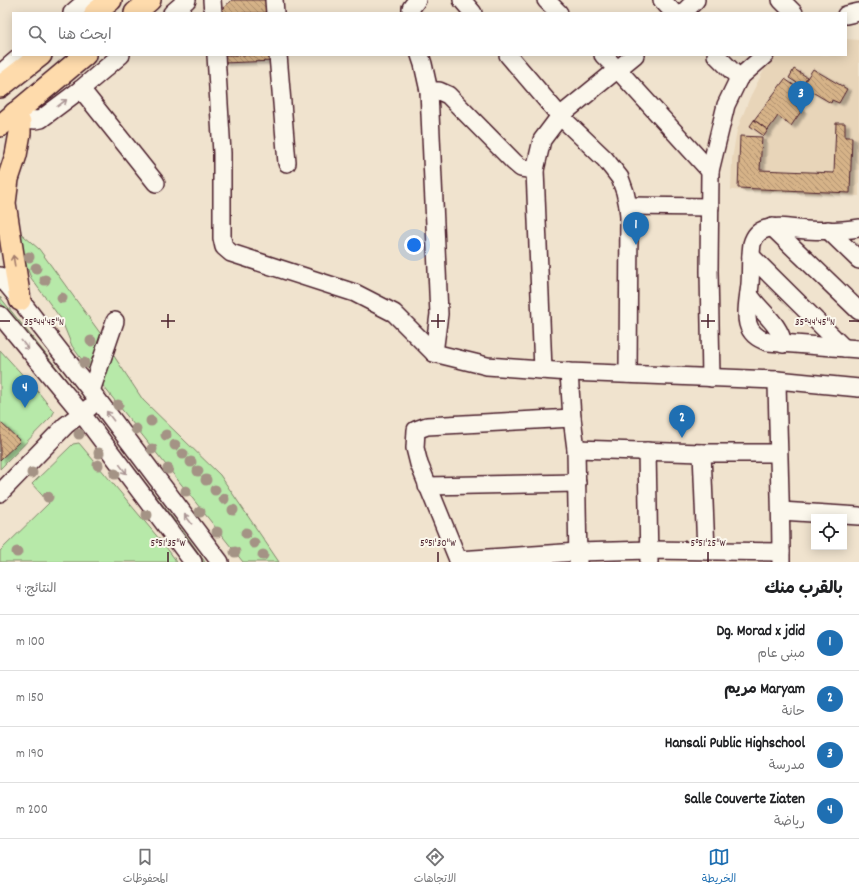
<!DOCTYPE html>
<html lang="ar">
<meta charset="utf-8">
<style>
body{margin:0;font-family:Dekko,"Playpen Sans Arabic",sans-serif;background:#f2f2f2;color:#202124;direction:rtl}
.controls{position:absolute;right:12px;bottom:12px;display:grid;overflow:hidden;border-radius:0px;box-shadow:0 2px 10px #0003}
.controls button{width:36px;height:36px;display:grid;place-items:center;padding:0;border:0;border-bottom:1px solid #e0e0e0;background:#fff;color:#202124;font:20px sans-serif}
.you{position:absolute;left:414px;top:245px;width:14px;height:14px;margin:-10px;border:3px solid #fff;border-radius:50%;background:#1a73e8;box-shadow:0 0 0 6px #1a73e833}
.badge{display:grid;place-items:center;width:26px;height:26px;border-radius:50%;background:#1f6fb2;color:#fff;font-size:13px;font-weight:700}
.pin{position:absolute;translate:-50% -33px;filter:drop-shadow(0 1px 2px #0008)}
.pin::after{content:'';position:absolute;top:21px;width:14px;height:12px;background:inherit;clip-path:polygon(0 0,100% 0,50% 100%)}
.list{margin:0;padding:0;list-style:none}
h2{display:flex;justify-content:space-between;align-items:center;height:52px;margin:0;padding:0 16px;font-size:17px}
h2 small{font-size:13px;font-weight:400;color:#757577}
.list li{display:grid;grid-template-columns:26px 1fr auto;gap:12px;align-items:center;box-sizing:border-box;height:56px;padding:0 16px;border-top:1px solid #e0e0e0}
.list b{display:block;font-size:15px;white-space:nowrap}
.list p{margin:0;font-size:13px;white-space:nowrap;color:#757577}
.list em{font-size:13px;font-style:normal;color:#757577}
.icon{flex:none;width:22px;height:22px;fill:none;stroke:currentColor;stroke-width:2;stroke-linecap:round;stroke-linejoin:round}
.map{position:relative;flex:none;width:859px;height:562px;overflow:hidden;direction:ltr}
.search{position:absolute;background:#fff;box-shadow:0 2px 10px #0003;left:12px;right:12px;top:12px;height:44px;display:flex;align-items:center;gap:10px;box-sizing:border-box;padding:0 14px;border-radius:0px;color:#757577;font-size:15px}
.sheet{height:276px;background:#fff}
nav{display:flex;justify-content:space-around;align-items:center;box-sizing:border-box;height:56px;border-top:1px solid #e0e0e0;background:#fff;font-size:11px;color:#757577}
nav a{display:grid;justify-items:center;gap:2px}
nav .on{color:#1f6fb2}
.map>svg:first-child{display:block}
.built{fill:#e8d5b9}
.green{fill:#b7e9a9;stroke:#80846a}
.building{fill:url(#building-back-hatch);stroke:#4a1f2b;filter:url(#shadow)}
.lines{fill:none;stroke-linecap:round;stroke-linejoin:round}
.minor-casing{stroke:#4a1f2b;stroke-width:20}
.major-casing{stroke:#4a1f2b;stroke-width:24}
.minor{stroke:#fbf7ec;stroke-width:17}
.major{stroke:#fedbac;stroke-width:21}
.tree{fill:#a49385}
.oneway{stroke:#ab9695}
.oneway2{stroke:#a47d6c}
.ticks{fill:none;stroke:#4a1f2b;stroke-width:1.5}
.ticks-label{font-size:10px;text-anchor:middle;fill:#4a1f2b;stroke:#fbf7ec;stroke-width:4;stroke-linejoin:round;paint-order:stroke}
</style>
<div class="map">
<svg width="859" height="562" viewBox="0 0 859 562">
<defs>
<pattern id="building-back-hatch" width="6" height="6" patternUnits="userSpaceOnUse"><rect width="6" height="6" fill="#d6b388"/><path d="M-1 5l2 2M0 0l6 6M5-1l2 2" fill="none" stroke="#b0916f"/></pattern>
<filter id="shadow"><feDropShadow dx="4.5" dy="2.5" stdDeviation="1" flood-color="#0004"/></filter>
</defs>
<rect width="100%" height="100%" fill="#f0e3ce"/>
<filter id="ink" filterUnits="userSpaceOnUse"><feTurbulence type="fractalNoise" baseFrequency=".025" numOctaves="2"/><feDisplacementMap in="SourceGraphic" scale="8" xChannelSelector="R" yChannelSelector="G"/><feConvolveMatrix kernelMatrix="1 2 1 2 8 2 1 2 1" color-interpolation-filters="sRGB"/></filter>
<g filter="url(#ink)">
<path class="built" d="M846,39L859,40V196L731,190L732,159L737,130L750,97L767,64L776,55H846Z"/>
<g class="green">
<path d="M17,230L39,249L103,337L92,374L72,346L61,319L31,278L22,254Z"/>
<path d="M0,297L72,387L71,388H70L0,302Z"/>
<path d="M0,350L39,393L54,412L52,416L0,469Z"/>
<path d="M110,350L143,400L220,475L279,562H243L100,382Z"/>
<path d="M96,419L183,531L205,562H201Z"/>
<path d="M79,443L166,547L177,562H0V551L49,503L32,484L73,444Z"/>
</g>
<g class="building">
<path d="M232,0H267L269,13H217Z"/>
<path d="M222,55H273L274,61L223,63Z"/>
<path d="M794,69L807,77L802,86L789,78Z"/>
<path d="M813,69L847,89L839,103L832,100L831,103L802,86Z"/>
<path d="M785,79L799,89L790,101L802,110L791,126L778,116L768,130L754,120Z"/>
<path d="M754,120L768,130L764,136L750,126Z"/>
<path d="M836,123H845V137H852L850,193L738,188L740,136L762,137L760,170L834,173Z"/>
<path d="M0,422L20,441L0,460Z"/>
</g>
<g class="lines">
<defs>
<g id="minor">
<path d="M212,0L213,13"/>
<path d="M274,0L275,13"/>
<path d="M462,0L473,13"/>
<path d="M546,0L559,13"/>
<path d="M662,0L674,13"/>
<path d="M781,0L794,13"/>
<path d="M72,13L87,0"/>
<path d="M172,13L187,0"/>
<path d="M411,13V8L417,0"/>
<path d="M683,13L696,0"/>
<path d="M846,15L859,12"/>
<path d="M216,55L222,153V238L224,247L231,253L355,293L394,313L434,353L487,366L569,372L777,380L859,388"/>
<path d="M278,55L287,163"/>
<path d="M420,55L423,64L429,91L439,314L434,353"/>
<path d="M508,55L560,116L605,159L613,169L620,178L625,192L628,206L629,217L628,374"/>
<path d="M603,55L618,70L710,171"/>
<path d="M716,55L739,78"/>
<path d="M0,74L22,55"/>
<path d="M81,89L156,183"/>
<path d="M429,91H439L448,95L514,162L521,168L535,170"/>
<path d="M18,111C24,118 31,122 41,119L81,89L121,55"/>
<path d="M628,206L710,207"/>
<path d="M772,227L859,311"/>
<path d="M859,228C842,231 823,231 806,230C793,229 778,225 766,229C758,231 754,237 752,244C750,257 751,271 750,284C748,307 738,333 768,342L859,349"/>
<path d="M828,230L859,260"/>
<path d="M751,256L844,348"/>
<path d="M0,276L20,300L91,391L220,562"/>
<path d="M749,294C759,311 780,323 783,344"/>
<path d="M0,315L82,414L193,562"/>
<path d="M543,370L535,170L542,140L560,116L635,55"/>
<path d="M569,372L572,418L576,449L578,562"/>
<path d="M711,378L709,271L710,171L726,105L739,78L765,55"/>
<path d="M777,380C778,441 781,501 781,562"/>
<path d="M91,391L115,321"/>
<path d="M576,449L702,453H778"/>
<path d="M647,451L649,562"/>
<path d="M702,453L706,551"/>
<path d="M427,486L577,483"/>
<path d="M0,493L66,425L90,407"/>
<path d="M781,511L859,516"/>
<path d="M458,560L578,552L650,550L781,552"/>
<path d="M459,562L419,464L415,448L416,430L427,426L572,418"/>
</g>
<g id="major">
<path d="M95,13L111,0"/>
<path d="M135,13L150,0"/>
<path d="M0,87L41,55"/>
<path d="M15,113L20,123V133L16,155L8,179L5,203L20,300"/>
<path d="M0,126L85,55"/>
</g>
</defs>
<use href="#minor" class="minor-casing"/>
<use href="#major" class="major-casing"/>
<use href="#minor" class="minor"/>
<use href="#major" class="major"/>
</g>
<g class="tree">
<circle cx="29" cy="257" r="5.5"/>
<circle cx="36" cy="268" r="5.5"/>
<circle cx="45" cy="280" r="5.5"/>
<circle cx="62" cy="298" r="5.5"/>
<circle cx="91" cy="341" r="5.5"/>
<circle cx="84" cy="363" r="5.5"/>
<circle cx="118" cy="405" r="5.5"/>
<circle cx="151" cy="421" r="5.5"/>
<circle cx="136" cy="429" r="5.5"/>
<circle cx="79" cy="434" r="5.5"/>
<circle cx="166" cy="435" r="5.5"/>
<circle cx="175" cy="445" r="5.5"/>
<circle cx="152" cy="449" r="5.5"/>
<circle cx="99" cy="453" r="5.5"/>
<circle cx="183" cy="454" r="5.5"/>
<circle cx="191" cy="462" r="5.5"/>
<circle cx="98" cy="465" r="5.5"/>
<circle cx="168" cy="469" r="5.5"/>
<circle cx="198" cy="471" r="5.5"/>
<circle cx="32" cy="473" r="5.5"/>
<circle cx="115" cy="474" r="5.5"/>
<circle cx="206" cy="480" r="5.5"/>
<circle cx="215" cy="490" r="5.5"/>
<circle cx="186" cy="491" r="5.5"/>
<circle cx="48" cy="497" r="5.5"/>
<circle cx="224" cy="499" r="5.5"/>
<circle cx="233" cy="510" r="5.5"/>
<circle cx="200" cy="512" r="5.5"/>
<circle cx="147" cy="515" r="5.5"/>
<circle cx="217" cy="532" r="5.5"/>
<circle cx="246" cy="533" r="5.5"/>
<circle cx="254" cy="543" r="5.5"/>
<circle cx="17" cy="552" r="5.5"/>
<circle cx="235" cy="552" r="5.5"/>
<circle cx="263" cy="555" r="5.5"/>
</g>
<defs><path id="oneway-shaft" d="M-6 0H5M1.5-3L5.5 0L1.5 3" fill="none" stroke-width="1.6" stroke-linecap="round" stroke-linejoin="round"/></defs>
<g class="oneway">
<use href="#oneway-shaft" transform="translate(62 103) rotate(-37)"/>
<use href="#oneway-shaft" transform="translate(25 345) rotate(51)"/>
<use href="#oneway-shaft" transform="translate(110 416) rotate(-127)"/>
<use href="#oneway-shaft" transform="translate(123 469) rotate(53)"/>
<use href="#oneway-shaft" transform="translate(188 519) rotate(-127)"/>
</g>
<use class="oneway2" href="#oneway-shaft" transform="translate(14 261) rotate(-99)"/>
</g>
<path class="ticks" d="M168,314V328M438,314V328M708,314V328M0,321H10M161,321H175M431,321H445M701,321H715M849,321H859M168,552V562M438,552V562M708,552V562"/>
<g class="ticks-label">
<text x="44" y="325">35°44'45"N</text>
<text x="815" y="325">35°44'45"N</text>
<text x="168" y="546">5°51'35"W</text>
<text x="438" y="546">5°51'30"W</text>
<text x="708" y="546">5°51'25"W</text>
</g>
</svg>
<div class="controls">
<button><svg class="icon" aria-label="locate" viewBox="0 0 24 24"><circle cx="12" cy="12" r="6"/><path d="M12 2v4M12 18v4M2 12h4M18 12h4"/></svg></button>
</div>
<div class="you"></div>
<div class="pin badge" style="left:636px;top:245px">1</div>
<div class="pin badge" style="left:682px;top:438px">2</div>
<div class="pin badge" style="left:801px;top:114px">3</div>
<div class="pin badge" style="left:25px;top:408px">4</div>
<div class="search"><svg class="icon" aria-label="search" viewBox="0 0 24 24"><circle cx="10" cy="10" r="6"/><path d="M15 15l6 6"/></svg>ابحث هنا</div>
</div>
<section class="sheet">
<h2>بالقرب منك<small>النتائج: 4</small></h2>
<ul class="list">
<li><span class="badge">1</span><div><b>Dg. Morad x jdid</b><p>مبنى عام</p></div><em>100 m</em></li>
<li><span class="badge">2</span><div><b>Maryam مريم</b><p>حانة</p></div><em>150 m</em></li>
<li><span class="badge">3</span><div><b>Hansali Public Highschool</b><p>مدرسة</p></div><em>190 m</em></li>
<li><span class="badge">4</span><div><b>Salle Couverte Ziaten</b><p>رياضة</p></div><em>200 m</em></li>
</ul>
</section>
<nav>
<a class="on"><svg class="icon" aria-label="map" viewBox="0 0 24 24"><path d="M3 6l6-2 6 2 6-2v14l-6 2-6-2-6 2zM9 4v14M15 6v14"/></svg>الخريطة</a>
<a><svg class="icon" aria-label="directions" viewBox="0 0 24 24"><path d="M12 3l9 9-9 9-9-9zM9 14v-3h6M13 9l2 2-2 2"/></svg>الاتجاهات</a>
<a><svg class="icon" aria-label="saved" viewBox="0 0 24 24"><path d="M7 4h10v16l-5-4-5 4z"/></svg>المحفوظات</a>
</nav>
